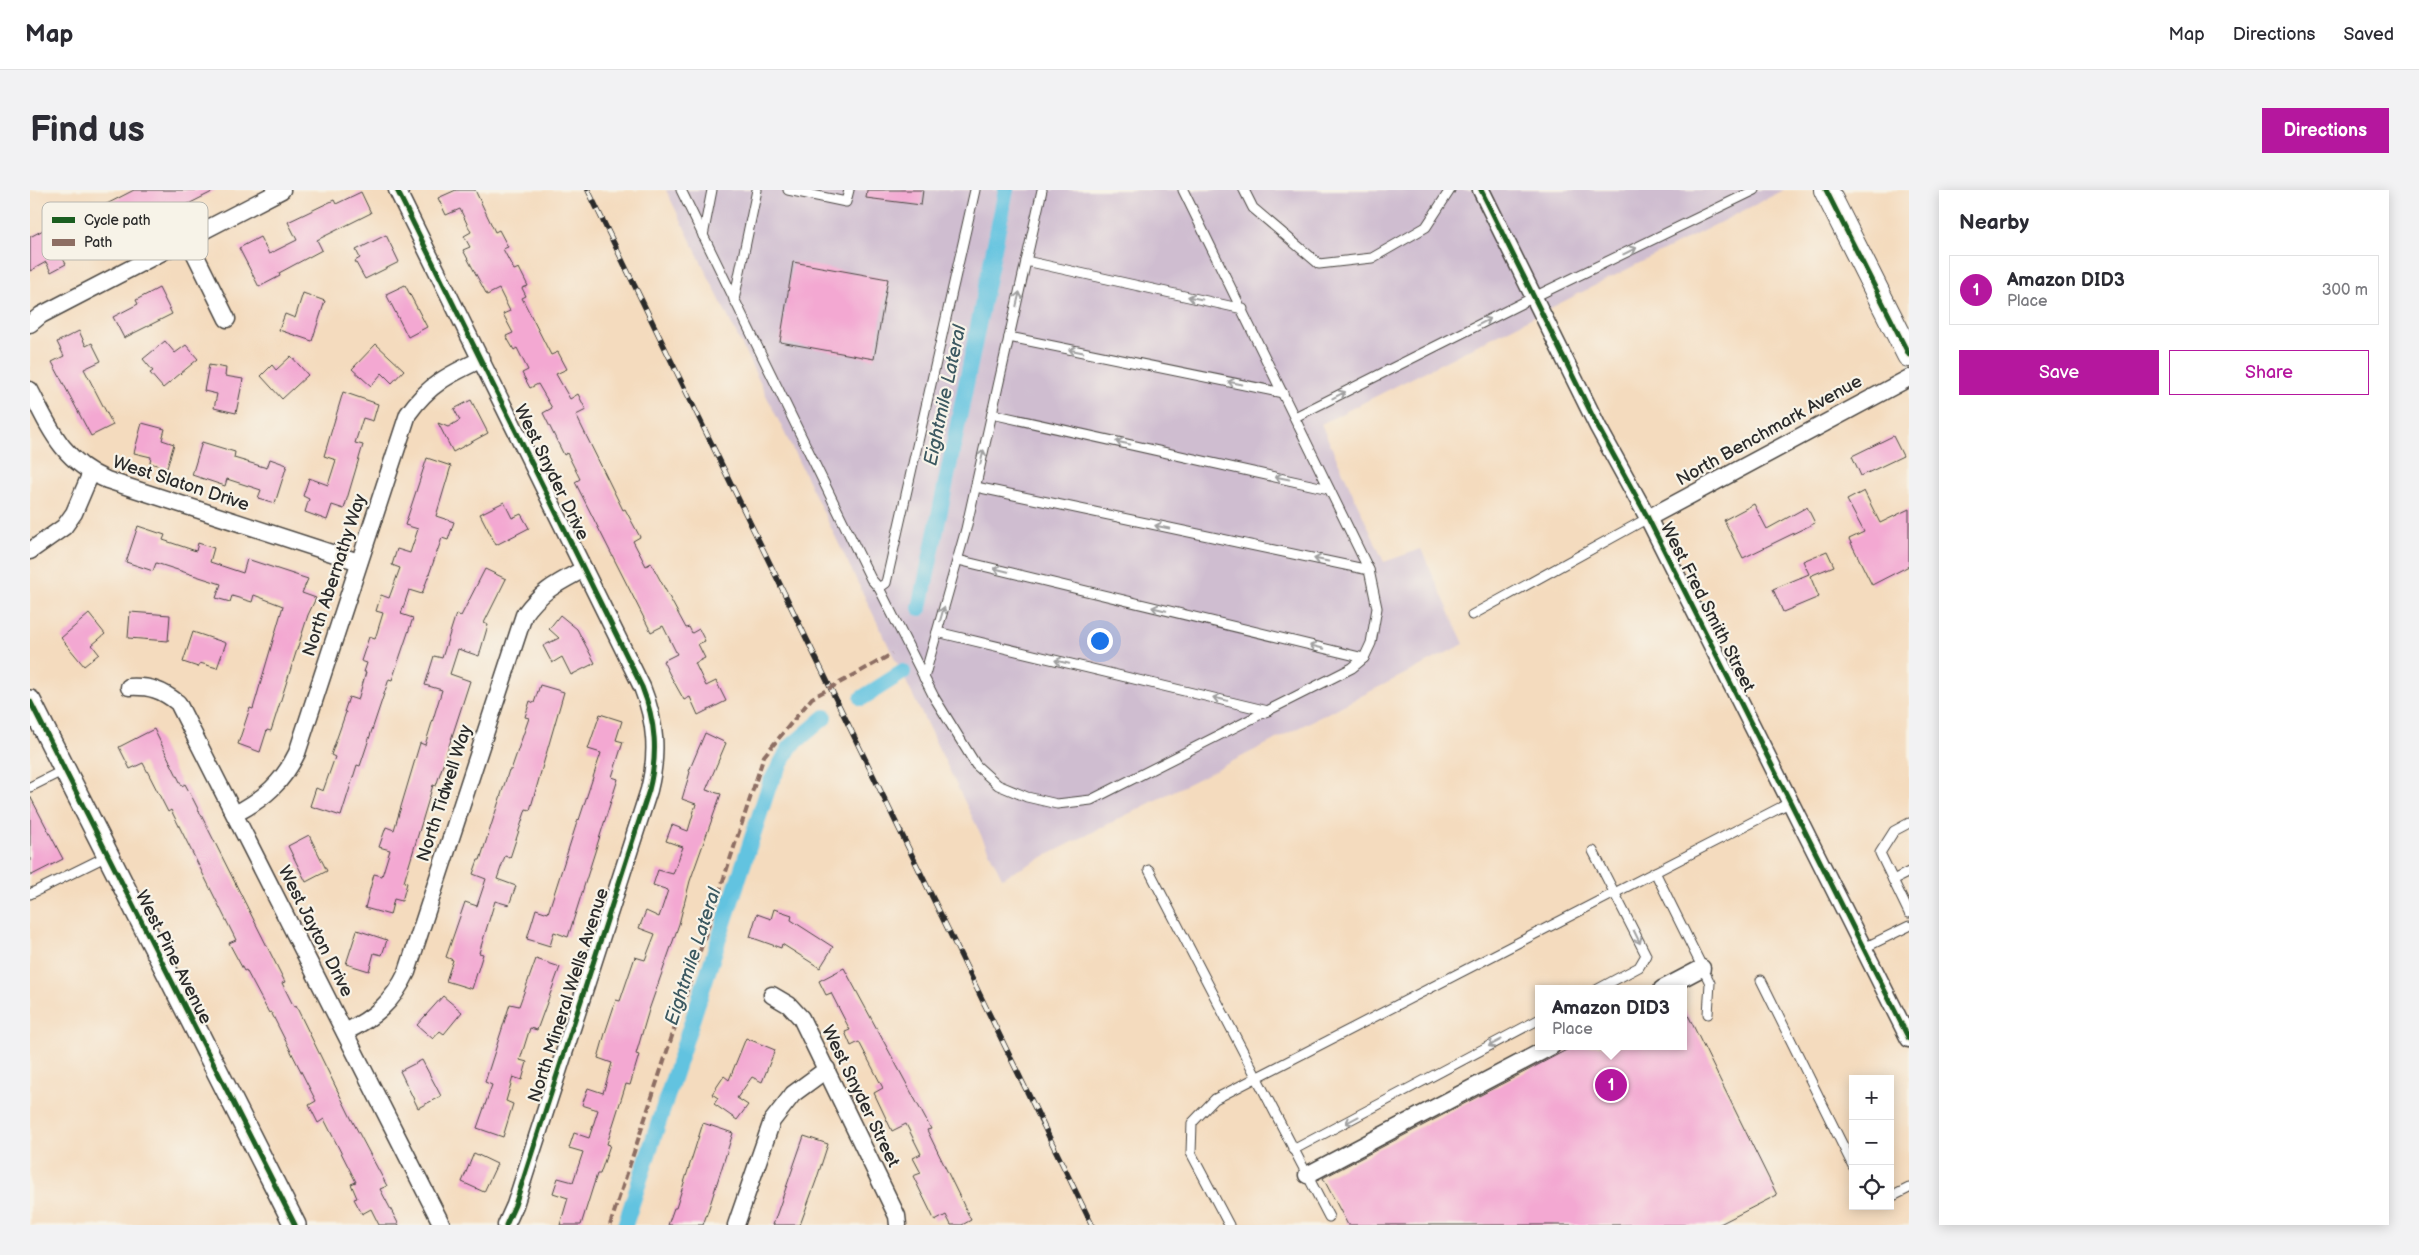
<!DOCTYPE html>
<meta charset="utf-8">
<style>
body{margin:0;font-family:"Balsamiq Sans",sans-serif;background:#f2f2f3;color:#2b2b33}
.controls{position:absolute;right:15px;bottom:15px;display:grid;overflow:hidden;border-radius:0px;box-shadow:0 2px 12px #0003}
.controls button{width:45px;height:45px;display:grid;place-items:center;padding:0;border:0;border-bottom:1px solid #e1e1e2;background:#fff;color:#2b2b33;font:25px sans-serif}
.you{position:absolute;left:1069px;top:450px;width:18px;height:18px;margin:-12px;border:4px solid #fff;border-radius:50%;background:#1a73e8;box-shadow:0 0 0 8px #1a73e833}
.badge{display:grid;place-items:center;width:32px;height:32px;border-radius:50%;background:#b5179e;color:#fff;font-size:16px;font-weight:700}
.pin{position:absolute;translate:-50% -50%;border:2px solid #fff;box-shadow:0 1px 5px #0006}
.popup{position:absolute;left:1505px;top:795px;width:152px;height:65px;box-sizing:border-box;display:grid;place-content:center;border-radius:0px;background:#fff;filter:drop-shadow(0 1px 4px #0005);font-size:16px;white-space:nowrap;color:#7c7c81}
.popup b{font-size:19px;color:#2b2b33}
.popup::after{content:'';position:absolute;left:50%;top:100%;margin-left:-10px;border:10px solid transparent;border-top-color:#fff}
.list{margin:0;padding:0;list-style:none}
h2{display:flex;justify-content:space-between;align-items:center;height:65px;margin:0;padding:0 20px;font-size:21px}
h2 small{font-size:16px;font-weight:400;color:#7c7c81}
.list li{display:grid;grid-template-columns:32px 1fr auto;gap:15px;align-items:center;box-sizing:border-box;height:70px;margin:0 10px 10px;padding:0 10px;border:1px solid #e1e1e2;border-radius:0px}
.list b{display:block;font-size:19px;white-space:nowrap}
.list p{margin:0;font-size:16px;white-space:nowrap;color:#7c7c81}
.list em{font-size:16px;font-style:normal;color:#7c7c81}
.actions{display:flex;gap:10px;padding:15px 20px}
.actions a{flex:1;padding:11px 0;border:1px solid #b5179e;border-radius:0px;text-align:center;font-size:18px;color:#b5179e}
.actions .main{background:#b5179e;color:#fff}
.icon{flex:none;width:28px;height:28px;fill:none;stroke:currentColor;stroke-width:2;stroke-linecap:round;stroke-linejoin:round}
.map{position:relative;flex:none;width:1879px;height:1035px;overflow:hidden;border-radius:0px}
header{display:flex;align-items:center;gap:30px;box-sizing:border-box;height:70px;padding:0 25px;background:#fff;border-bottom:1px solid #e1e1e2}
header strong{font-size:24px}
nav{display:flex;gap:28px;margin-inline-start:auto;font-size:18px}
.intro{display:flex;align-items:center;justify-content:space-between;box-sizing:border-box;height:120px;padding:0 30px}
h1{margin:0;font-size:35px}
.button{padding:12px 22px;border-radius:0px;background:#b5179e;color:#fff;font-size:18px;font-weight:700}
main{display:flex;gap:30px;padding:0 30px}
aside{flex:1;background:#fff;border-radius:0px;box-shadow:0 2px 12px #0003}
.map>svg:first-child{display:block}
.industrial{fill:#cfbdd0}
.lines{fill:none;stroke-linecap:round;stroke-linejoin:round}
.canal{stroke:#62c3e0;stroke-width:16}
.building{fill:#f3a8d2}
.service-casing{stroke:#494541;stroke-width:11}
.minor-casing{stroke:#494541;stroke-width:19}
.tertiary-casing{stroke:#494541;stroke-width:24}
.secondary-casing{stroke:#494541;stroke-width:26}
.service{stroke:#fff;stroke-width:9}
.minor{stroke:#fff;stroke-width:16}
.tertiary{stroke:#fff;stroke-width:21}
.secondary{stroke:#fff;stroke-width:24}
.rail-casing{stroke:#2b2b2b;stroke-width:5.5}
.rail{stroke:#f7f3e8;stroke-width:4;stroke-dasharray:11;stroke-linecap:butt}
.quiet{stroke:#8d6e63;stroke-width:4;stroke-dasharray:8 4;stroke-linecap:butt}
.cycleway-casing{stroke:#f7f3e8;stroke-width:8}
.cycleway{stroke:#1b5e20;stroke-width:5}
.oneway{stroke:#a0a0a0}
.labels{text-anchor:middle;stroke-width:4.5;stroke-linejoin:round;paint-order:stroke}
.street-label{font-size:18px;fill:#2b2b2b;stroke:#f7f3e8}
.water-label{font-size:19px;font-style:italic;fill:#3c5961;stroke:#f7f3e8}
.key{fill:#f7f3e8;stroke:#bab7af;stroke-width:1}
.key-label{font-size:14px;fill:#2b2b2b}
</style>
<header>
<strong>Map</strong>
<nav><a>Map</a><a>Directions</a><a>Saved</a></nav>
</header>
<div class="intro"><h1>Find us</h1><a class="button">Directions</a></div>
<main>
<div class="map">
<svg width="1879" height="1035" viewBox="0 0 1879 1035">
<rect width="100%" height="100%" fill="#f7f3e8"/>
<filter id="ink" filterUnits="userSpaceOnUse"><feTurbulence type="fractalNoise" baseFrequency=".02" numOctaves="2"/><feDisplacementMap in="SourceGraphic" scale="10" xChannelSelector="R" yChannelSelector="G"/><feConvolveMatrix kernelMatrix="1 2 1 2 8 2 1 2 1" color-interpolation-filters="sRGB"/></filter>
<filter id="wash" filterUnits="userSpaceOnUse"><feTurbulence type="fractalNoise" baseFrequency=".0096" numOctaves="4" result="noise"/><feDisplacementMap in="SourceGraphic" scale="20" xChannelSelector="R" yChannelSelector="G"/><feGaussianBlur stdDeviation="1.12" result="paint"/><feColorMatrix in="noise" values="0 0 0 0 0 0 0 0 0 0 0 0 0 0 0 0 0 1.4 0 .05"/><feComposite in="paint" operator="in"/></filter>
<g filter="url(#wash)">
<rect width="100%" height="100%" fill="#f4dbbe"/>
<path class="industrial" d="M636,0H1754L1291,234L1354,372L1391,359L1434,454L972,688Z"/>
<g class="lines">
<g class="canal">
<path d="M890,418L976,0"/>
<path d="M832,508L873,482"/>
<path d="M595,1035L740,593L760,557L795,527"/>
</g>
</g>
<g id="blocks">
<g class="building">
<path d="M104,0H186L101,43L95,31L72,43L76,51L61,58L59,54L32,67L36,74L21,82L16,72L0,81V47L17,38L21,47L69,22L67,19Z"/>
<path d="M426,0H445L465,42L469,40L478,57L473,59L484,80L489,78L498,96L492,98L496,106L492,108L521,165L528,162L537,179L526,184L540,209L548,204L556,220L546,225L593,320L595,319L610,347L603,351L616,376L621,373L656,438L659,437L662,443L669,439L675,451L668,454L675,468L665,473L676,496L686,491L696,511L668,525L660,507L654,510L640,485L633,471L647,464L633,436L621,442L545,292L550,289L537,263L534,265L513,223L522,218L508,194L500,198L492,183L498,180L487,158L484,160L476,146L483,143L473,124L480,121L469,99L457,105L433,60L440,57L434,46L441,42L430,19L416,25L408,8Z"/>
<path d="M837,0H893L891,15L836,8Z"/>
<path d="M331,2L341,23L287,50L292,60L249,83L250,86L229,97L209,58L230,47L239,64L267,50L258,32L304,10L306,14Z"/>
<path d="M356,45L369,72L335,89L325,71L330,68L326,60Z"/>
<path d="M763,72L858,89L844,169L750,152Z"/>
<path d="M375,95L397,137L378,147L356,104Z"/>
<path d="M129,98L142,124L94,148L83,127L108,114L106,110Z"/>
<path d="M273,103L295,111L282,151L249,140L255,124L265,128Z"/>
<path d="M49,141L56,156L62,153L71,171L54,179L83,235L61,246L22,172L34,166L27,152Z"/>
<path d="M135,151L145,163L156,155L168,169L133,198L120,183L123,181L113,169Z"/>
<path d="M346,154L374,180L362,193L352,183L341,196L322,179Z"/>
<path d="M261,166L278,185L252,209L231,186L242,175L246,180Z"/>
<path d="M179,175L196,178L195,186L213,189L206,223L184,218L187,204L174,201Z"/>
<path d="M313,202L348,214L343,231L333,228L325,253L333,255L314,319L302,315L297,330L275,322L279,309L273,306L279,288L298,295L306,270L294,266Z"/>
<path d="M441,210L458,243L423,262L408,233L418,237L430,230L424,219Z"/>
<path d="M112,233L135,239L132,250L144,254L137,278L120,273L121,267L104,263Z"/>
<path d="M1863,246L1873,266L1831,286L1822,266Z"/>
<path d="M172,252L205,262L204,268L237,278L240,269L257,275L245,313L228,308L231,300L197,289L195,296L162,285Z"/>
<path d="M397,268L421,276L406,326L424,332L418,350L412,348L392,404L379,400L371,424L383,428L362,490L359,489L330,576L327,575L311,626L280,616L286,598L293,601L305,567L301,565L316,522H314L319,507L328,510L336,482H334L337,473L331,471L339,447L345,449L353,423L346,421L351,405L359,408L370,378L362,375L367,359L380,363L388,339L375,335Z"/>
<path d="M1834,301L1850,333L1879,319V376L1842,395L1819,349L1834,342L1817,310Z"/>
<path d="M474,312L482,328L491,324L499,338L466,355L450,324Z"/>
<path d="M1724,314L1737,339L1777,317L1785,333L1713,368L1694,330Z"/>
<path d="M108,336L135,345L133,350L166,361L168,353L184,358L180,372L213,383L217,369L278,389L272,403L286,408L278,425L241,541L237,540L230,562L208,554L220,518L223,519L253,416L224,405L222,412L202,406L200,412L186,408L191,394L126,373L123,381L96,372Z"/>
<path d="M1797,361L1804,376L1780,386L1789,407L1753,422L1743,399L1779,384L1773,371Z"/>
<path d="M455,379L476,389L454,433L458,435L449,466L428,459L420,484L440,491L406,596L403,595L374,692L377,693L372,711L364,709L360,725L335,718L344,684L352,686L360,660L349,657L356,637L364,640L390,553L395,555L412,500L395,495L404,466L412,468L426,424L431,426Z"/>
<path d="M100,422L140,425L138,451L98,448Z"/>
<path d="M59,424L75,444L62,455L69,464L54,476L31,448Z"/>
<path d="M530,425L547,439L565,473L541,485L532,467L522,473L513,456L529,448L519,439Z"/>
<path d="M163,442L196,453L187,478L170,473L168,477L153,472Z"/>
<path d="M510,495L534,502L500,620L496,619L480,668L475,666L467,689L486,696L479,715L465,711L449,763L453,764L442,799L416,791L423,770L416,767L435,712L447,716L456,689L443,684L448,670H450L479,580H481L499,528L495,527L500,511L504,513Z"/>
<path d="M570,524L592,531L586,550L593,552L582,587L588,589L538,747L524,742L520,756L497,749L506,719L518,723L548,629L549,630L571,563L558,559Z"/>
<path d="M124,539L152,596L155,594L163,609L255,792L252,793L264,817L266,816L322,930L357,996L350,999L369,1035H349L341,1019L332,1024L324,1009L327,1008L321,994L326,992L294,929L288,933L279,915L286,911L241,822L239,823L216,780L214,781L199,753L206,750L141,620L138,622L113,573L100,579L89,557Z"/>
<path d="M675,543L696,553L676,600L691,604L660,691L649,734L619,820L606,864L609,865L600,895L596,894L577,954L580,955L570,984H567L551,1035H530L538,1008L523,1003L528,988L543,992L553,962L539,958L544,943L559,948L568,920L552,915L558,898L573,903L582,873L568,868L576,840L586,810L590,811L605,767L615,770L625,744L609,738L616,721L629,727L638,700L623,695L628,680L643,684L653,657L636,651L642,635L658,641L666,614L652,609L660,582L659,581Z"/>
<path d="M0,606L33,669L0,686Z"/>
<path d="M279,645L297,681L276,692L258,656Z"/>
<path d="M744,719L762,725L761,730L803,757L790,778L752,754L751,758L720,747L727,724L741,729Z"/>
<path d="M327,740L357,750L352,765L344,763L339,781L316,774Z"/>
<path d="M506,769L530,777L507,840L500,838L490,870L497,872L492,890L483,887L476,911L483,914L473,947L447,938L462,895L455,892L480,814L489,816Z"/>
<path d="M814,778L901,939L897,940L941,1030L932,1035H921L916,1025L905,1031L883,986L891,983L883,968L891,964L876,934L862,941L844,903L853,898L829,852L821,856L815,842L820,840L801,803L796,805L789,791Z"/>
<path d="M413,806L432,822L414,844L410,841L403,849L387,835Z"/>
<path d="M1654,817L1747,1005L1688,1035H1318L1293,988L1544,856H1654Z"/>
<path d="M716,848L745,860L732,892L722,887L707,908L718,915L707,930L684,914L688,908L682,904L694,886L699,890Z"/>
<path d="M392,870L411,906L388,918L370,881Z"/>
<path d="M673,933L703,943L679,1018L673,1035H638L644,1018H646Z"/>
<path d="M774,946L798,954L786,991L770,1035H743Z"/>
<path d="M444,963L467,974L454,1002L432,992Z"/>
</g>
</g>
</g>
<g filter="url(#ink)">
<use href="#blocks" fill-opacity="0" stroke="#494541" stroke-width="1"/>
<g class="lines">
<defs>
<g id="service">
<path d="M651,0L841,389L849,398L856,393L945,0"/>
<path d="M758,0L816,12L819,0"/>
<path d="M1214,0L1223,18L1289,74L1342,68L1396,37L1420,0"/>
<path d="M673,46L682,0"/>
<path d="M996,71L1213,119"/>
<path d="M704,110L727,0"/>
<path d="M979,147L1253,203"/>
<path d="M962,224L1299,299"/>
<path d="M1265,227L1504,107L1725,0"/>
<path d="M946,297L1339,380"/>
<path d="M928,370L1334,468"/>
<path d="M849,398L904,507L946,575L968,595L997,607L1027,614L1061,610L1322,478L1334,468L1341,453L1347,418L1339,380L1153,0"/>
<path d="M1442,425L1618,328"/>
<path d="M907,442L1238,521"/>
<path d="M894,488L936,339L1012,0"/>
<path d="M0,597L34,580"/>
<path d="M1879,633L1864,641L1850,663L1879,723"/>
<path d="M1563,661L1616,765L1609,777L1568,799"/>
<path d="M1119,680L1299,1027"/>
<path d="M1625,682L1680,793L1678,824"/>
<path d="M1863,690L1879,682"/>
<path d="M0,704L77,666"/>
<path d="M1834,758L1879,736"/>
<path d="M1731,790L1823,976"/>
<path d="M1263,960L1508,830"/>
<path d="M1860,1003L1865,1005L1879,998"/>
<path d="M1199,1035L1161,963L1162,933L1185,909L1761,612"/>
</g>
<g id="minor">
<path d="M367,0L612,497C626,532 628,564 619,600L485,1015L476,1035"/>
<path d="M1451,0L1568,237L1618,328L1879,849"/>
<path d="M157,48L197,129"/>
<path d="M0,134L11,125L252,0"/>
<path d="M0,200C21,241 33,271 77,290L329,372"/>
<path d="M1618,328L1879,188"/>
<path d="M0,361L34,337L44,323L61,283"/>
<path d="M99,497C120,496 132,500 148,513L412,1035"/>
<path d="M205,624C234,609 253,592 267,563L378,224C399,194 420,184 452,169"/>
<path d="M1632,799L1672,778"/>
<path d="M742,805L759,815L771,828L867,1026L868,1035"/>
<path d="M315,842C344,828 363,812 377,782L494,425C512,400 528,393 554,379"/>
<path d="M1277,985L1522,856"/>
<path d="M706,1035L742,931L763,904L797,879"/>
</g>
<path id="tertiary" d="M0,511L265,1035"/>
<path id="secondary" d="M1796,0L1879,165"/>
</defs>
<use href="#service" class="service-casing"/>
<use href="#minor" class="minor-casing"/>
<use href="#tertiary" class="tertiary-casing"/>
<use href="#secondary" class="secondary-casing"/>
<use href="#service" class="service"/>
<use href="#minor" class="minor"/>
<use href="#tertiary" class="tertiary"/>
<use href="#secondary" class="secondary"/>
<defs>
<path id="rail" d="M558,0L1062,1035"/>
</defs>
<use href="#rail" class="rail-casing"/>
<use href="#rail" class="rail"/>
<path class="quiet" d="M580,1035L734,566L782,508L862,464"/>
<defs>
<g id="cycleway">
<path d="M367,0L612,497C626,532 628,564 619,600L485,1015L476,1035"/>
<path d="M1451,0L1568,237L1618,328L1879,849"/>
<path d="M1796,0L1879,165"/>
<path d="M0,511L265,1035"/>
</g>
</defs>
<use href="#cycleway" class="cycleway-casing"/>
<use href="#cycleway" class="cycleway"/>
</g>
<defs><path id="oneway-shaft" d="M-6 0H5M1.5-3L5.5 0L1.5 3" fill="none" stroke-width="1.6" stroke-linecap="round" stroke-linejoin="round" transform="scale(1.25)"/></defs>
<g class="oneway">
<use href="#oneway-shaft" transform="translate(1600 61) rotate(-26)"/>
<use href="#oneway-shaft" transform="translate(1165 108) rotate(-168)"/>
<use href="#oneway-shaft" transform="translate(988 109) rotate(-77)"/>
<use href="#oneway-shaft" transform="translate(1454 132) rotate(-27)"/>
<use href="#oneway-shaft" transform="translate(1046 161) rotate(-169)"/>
<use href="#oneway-shaft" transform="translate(1205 193) rotate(-169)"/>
<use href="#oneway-shaft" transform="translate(1309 205) rotate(-27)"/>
<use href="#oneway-shaft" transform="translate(1093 253) rotate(-168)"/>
<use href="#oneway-shaft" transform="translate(952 267) rotate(-77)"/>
<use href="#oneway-shaft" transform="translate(1252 288) rotate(-168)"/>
<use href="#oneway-shaft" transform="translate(1132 337) rotate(-168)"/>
<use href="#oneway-shaft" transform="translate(1291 370) rotate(-168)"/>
<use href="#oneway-shaft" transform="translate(971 380) rotate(-166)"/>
<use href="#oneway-shaft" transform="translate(1129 419) rotate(-166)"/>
<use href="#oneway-shaft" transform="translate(912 424) rotate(-74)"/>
<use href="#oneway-shaft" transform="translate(1287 457) rotate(-166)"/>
<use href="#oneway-shaft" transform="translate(1032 472) rotate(-167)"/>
<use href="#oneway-shaft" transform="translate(1190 509) rotate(-167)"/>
<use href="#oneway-shaft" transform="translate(1607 747) rotate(64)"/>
<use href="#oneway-shaft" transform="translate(1465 853) rotate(152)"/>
<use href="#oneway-shaft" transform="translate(1322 930) rotate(152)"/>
</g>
</g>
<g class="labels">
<g class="street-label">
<text transform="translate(1739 240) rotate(-29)" y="6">North Benchmark Avenue</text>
<text transform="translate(522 282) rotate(64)" y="6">West Snyder Drive</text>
<text transform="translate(151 293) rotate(18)" y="6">West Slaton Drive</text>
<text transform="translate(304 385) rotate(-72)" y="6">North Abernathy Way</text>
<text transform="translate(1678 417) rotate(63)" y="6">West Fred Smith Street</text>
<text transform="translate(414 603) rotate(-72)" y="6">North Tidwell Way</text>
<text transform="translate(286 741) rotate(63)" y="6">West Jayton Drive</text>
<text transform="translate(144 767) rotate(63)" y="6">West Pine Avenue</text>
<text transform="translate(538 805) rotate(-72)" y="6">North Mineral Wells Avenue</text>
<text transform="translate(831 906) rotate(64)" y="6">West Snyder Street</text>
</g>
<g class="water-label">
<text transform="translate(914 205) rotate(-78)" y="7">Eightmile Lateral</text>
<text transform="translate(662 766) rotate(-72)" y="7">Eightmile Lateral</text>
</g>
</g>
<rect x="12" y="12" width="166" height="58" rx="8" class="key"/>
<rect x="22" y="27" width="23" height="6" fill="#1b5e20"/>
<rect x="22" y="49" width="23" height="7" fill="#8d6e63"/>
<g class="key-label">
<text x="54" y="35">Cycle path</text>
<text x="54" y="57">Path</text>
</g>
</svg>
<div class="controls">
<button>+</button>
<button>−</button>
<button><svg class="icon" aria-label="locate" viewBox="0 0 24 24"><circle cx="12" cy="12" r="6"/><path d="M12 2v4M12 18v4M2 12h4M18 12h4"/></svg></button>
</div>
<div class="you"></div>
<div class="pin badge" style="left:1581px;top:895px">1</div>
<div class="popup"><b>Amazon DID3</b>Place</div>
</div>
<aside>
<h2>Nearby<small></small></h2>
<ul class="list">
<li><span class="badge">1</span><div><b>Amazon DID3</b><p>Place</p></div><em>300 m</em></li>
</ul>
<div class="actions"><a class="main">Save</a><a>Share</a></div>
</aside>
</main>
